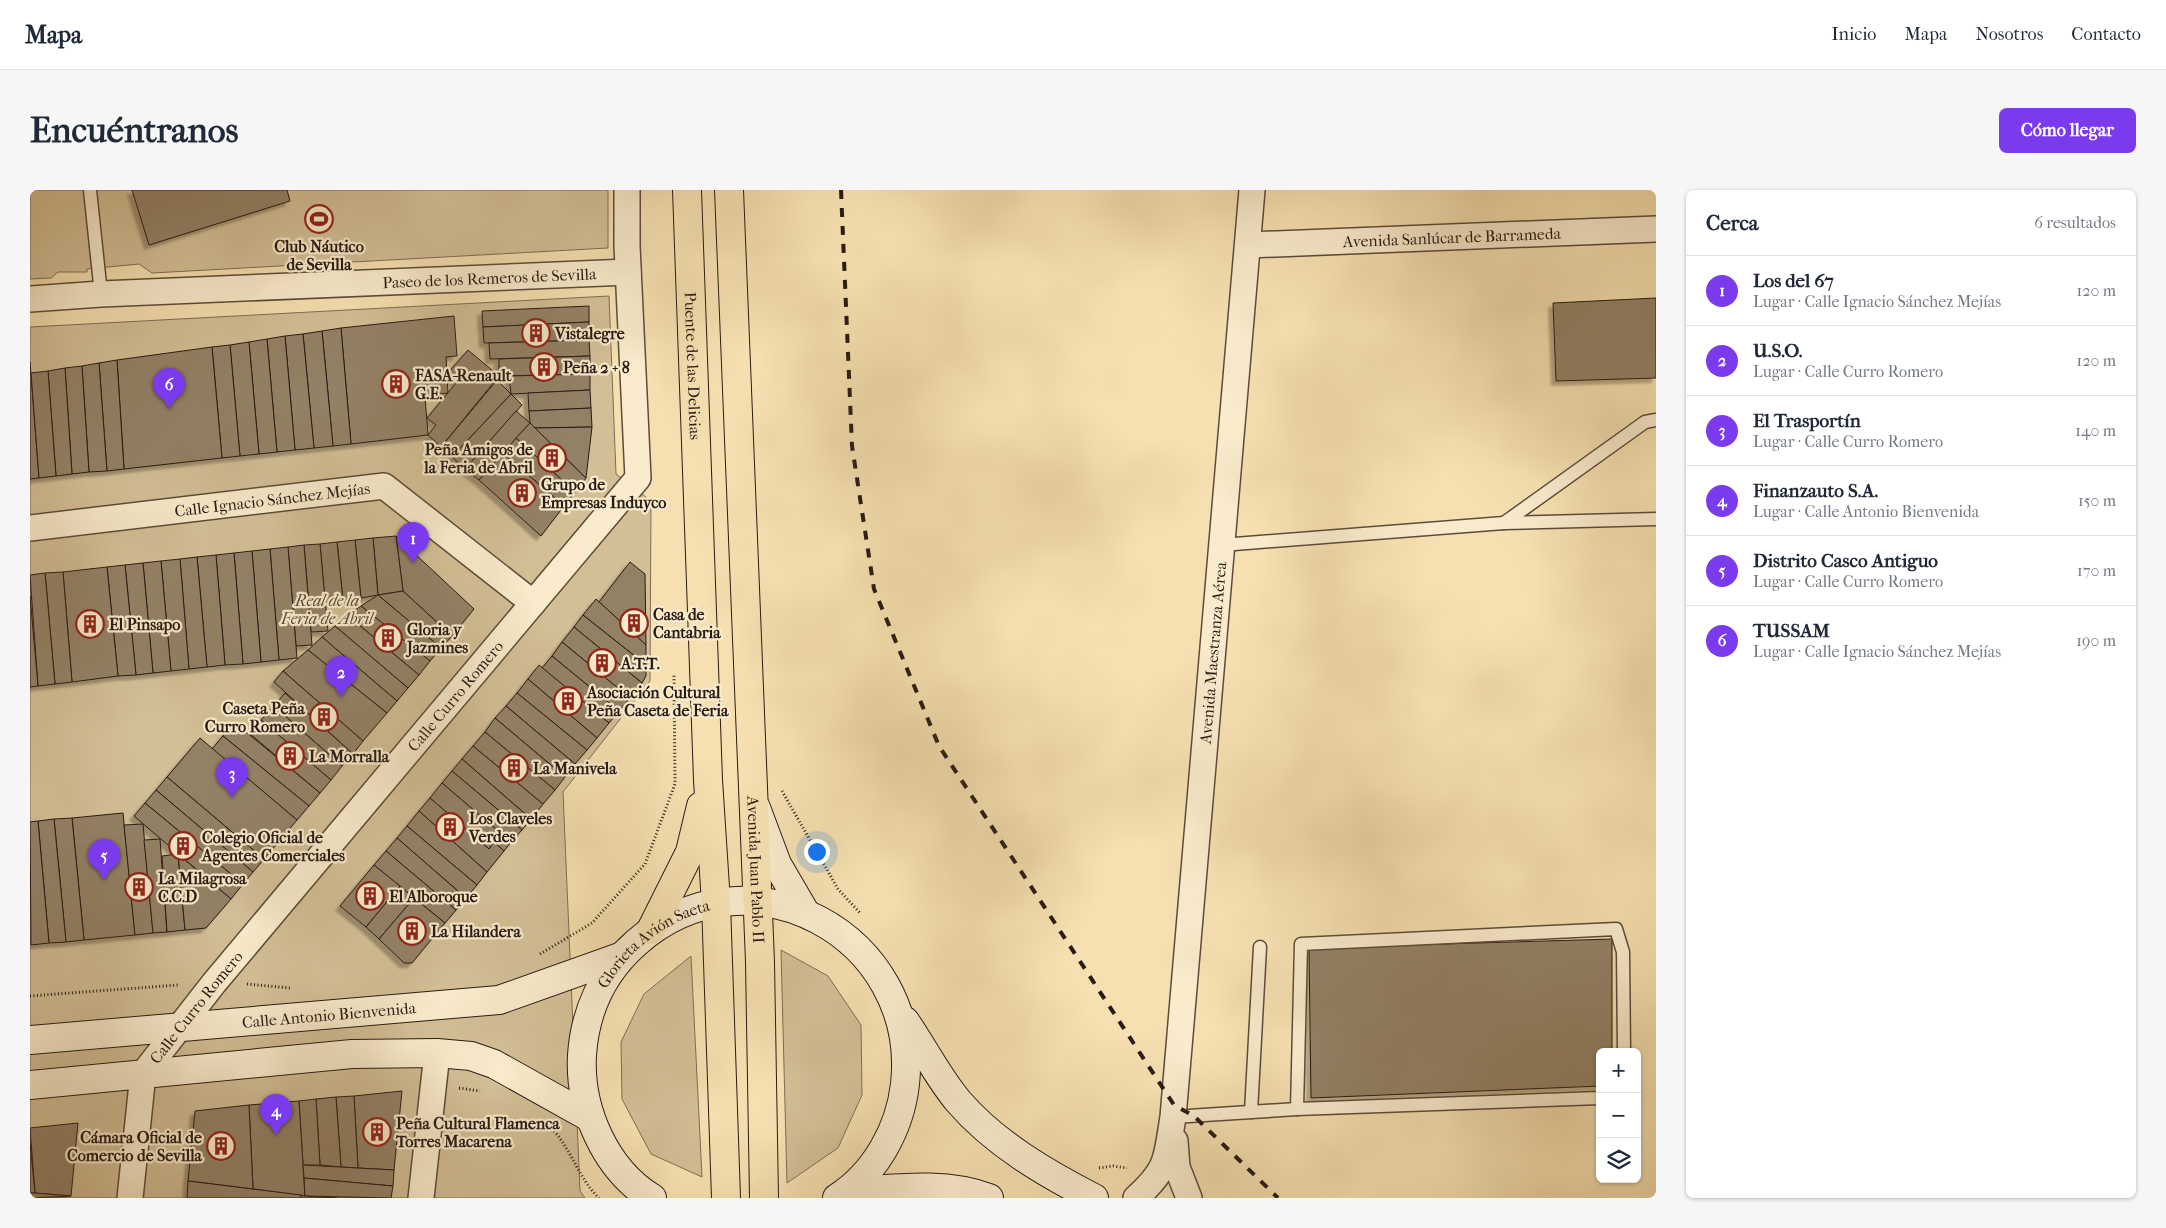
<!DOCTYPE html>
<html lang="es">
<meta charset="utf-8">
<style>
body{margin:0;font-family:"IM FELL French Canon",serif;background:#f6f6f7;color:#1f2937}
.controls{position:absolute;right:15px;bottom:15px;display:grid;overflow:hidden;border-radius:8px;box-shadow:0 1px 4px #0004}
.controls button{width:45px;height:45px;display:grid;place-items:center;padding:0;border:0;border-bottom:1px solid #e0e1e3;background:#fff;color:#1f2937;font:25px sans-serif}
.you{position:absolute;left:786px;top:661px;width:18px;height:18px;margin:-12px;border:4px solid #fff;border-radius:50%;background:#1a73e8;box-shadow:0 0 0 8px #1a73e833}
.badge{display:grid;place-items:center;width:32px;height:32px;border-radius:50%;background:#7c3aed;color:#fff;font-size:16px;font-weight:700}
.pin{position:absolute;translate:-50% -41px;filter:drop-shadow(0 1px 2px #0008)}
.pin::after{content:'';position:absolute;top:26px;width:18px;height:15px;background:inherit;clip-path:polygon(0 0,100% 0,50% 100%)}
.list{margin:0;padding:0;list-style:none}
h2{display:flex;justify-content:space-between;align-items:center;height:65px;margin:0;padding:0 20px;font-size:21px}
h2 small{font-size:16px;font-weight:400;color:#747a83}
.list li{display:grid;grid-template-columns:32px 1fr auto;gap:15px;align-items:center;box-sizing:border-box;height:70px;padding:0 20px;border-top:1px solid #e0e1e3}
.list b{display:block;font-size:19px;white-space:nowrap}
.list p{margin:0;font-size:16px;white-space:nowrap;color:#747a83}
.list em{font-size:16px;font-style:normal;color:#747a83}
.icon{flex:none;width:28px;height:28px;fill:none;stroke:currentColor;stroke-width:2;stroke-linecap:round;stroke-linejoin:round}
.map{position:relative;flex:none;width:1626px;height:1008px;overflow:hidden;border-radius:8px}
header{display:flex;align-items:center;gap:30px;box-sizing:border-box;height:70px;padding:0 25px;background:#fff;border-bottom:1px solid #e0e1e3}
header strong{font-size:24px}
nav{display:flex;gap:28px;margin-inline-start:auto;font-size:18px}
.intro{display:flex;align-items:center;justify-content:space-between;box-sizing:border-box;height:120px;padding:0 30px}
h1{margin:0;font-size:35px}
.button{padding:12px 22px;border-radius:8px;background:#7c3aed;color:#fff;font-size:18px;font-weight:700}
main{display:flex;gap:30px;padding:0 30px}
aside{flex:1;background:#fff;border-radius:8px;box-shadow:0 1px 4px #0004}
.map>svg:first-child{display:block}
.green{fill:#d3bf96;stroke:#7e6d55}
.building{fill:#938166;stroke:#281b14;filter:url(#shadow)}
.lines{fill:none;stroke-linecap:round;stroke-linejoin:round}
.lane-casing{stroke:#5c4c3b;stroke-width:15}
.street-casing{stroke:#5c4c3b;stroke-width:28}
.secondary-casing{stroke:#281b14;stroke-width:30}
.primary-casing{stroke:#281b14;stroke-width:30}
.path{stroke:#281b14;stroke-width:3;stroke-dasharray:1 2.5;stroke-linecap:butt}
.lane{stroke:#f9ebcc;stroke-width:12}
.street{stroke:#f9ebcc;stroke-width:25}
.secondary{stroke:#f9ebcc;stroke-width:28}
.primary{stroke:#f6e0b1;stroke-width:28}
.rail{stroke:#281b14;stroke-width:4;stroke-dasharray:9 9;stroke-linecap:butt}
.labels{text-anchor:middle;stroke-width:4.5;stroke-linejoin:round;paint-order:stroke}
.street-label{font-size:16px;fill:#281b14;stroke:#f9ebcc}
.poi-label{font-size:16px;font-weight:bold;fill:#281b14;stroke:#f9ebcc;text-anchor:start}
.park-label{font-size:16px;font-style:italic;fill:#5b4c3b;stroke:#f9ebcc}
</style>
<header>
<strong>Mapa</strong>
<nav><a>Inicio</a><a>Mapa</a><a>Nosotros</a><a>Contacto</a></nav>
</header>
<div class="intro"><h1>Encuéntranos</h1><a class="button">Cómo llegar</a></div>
<main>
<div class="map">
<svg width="1626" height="1008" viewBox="0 0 1626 1008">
<defs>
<filter id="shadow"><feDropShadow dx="-4.5" dy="4.5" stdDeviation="1" flood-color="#0004"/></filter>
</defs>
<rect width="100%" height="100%" fill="#f6e0b1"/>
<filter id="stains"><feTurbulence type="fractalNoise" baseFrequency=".004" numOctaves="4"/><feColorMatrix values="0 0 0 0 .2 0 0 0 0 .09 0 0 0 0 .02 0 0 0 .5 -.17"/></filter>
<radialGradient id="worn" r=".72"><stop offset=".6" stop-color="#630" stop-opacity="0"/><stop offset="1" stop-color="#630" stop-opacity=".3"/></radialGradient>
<g class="green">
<path d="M0,0H578V58L122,83L109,74L57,79V82H28L21,88L0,89Z"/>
<path d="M579,106L586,284L621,311L620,491L533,602L550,1001L555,1008H0V137Z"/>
<path d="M751,760L798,786L831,835L832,905L808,958L757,993Z"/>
<path d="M661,766L672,987L621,964L592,909L591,852L614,804Z"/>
</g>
<g class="building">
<path d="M102,0H257L260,11L119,55Z"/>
<path d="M1626,108V188L1526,191L1523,113Z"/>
<path d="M559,116V132L453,137L452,121Z"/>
<path d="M424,126L427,166L416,167L418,203L395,206L398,245L321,254L311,138Z"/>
<path d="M559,132V150L454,153L453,137Z"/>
<path d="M311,138L321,254L303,256L292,141Z"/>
<path d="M292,141L303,256L284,258L273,144Z"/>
<path d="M273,144L284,258L265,260L255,146Z"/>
<path d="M255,146L265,260L247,262L237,149Z"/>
<path d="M237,149L247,262L229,264L219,152Z"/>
<path d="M559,150L560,166L460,169L459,153Z"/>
<path d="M219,152L229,264L210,266L200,155Z"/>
<path d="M200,155L210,266L192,268L182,157Z"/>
<path d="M182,157L192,268L94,279L87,170Z"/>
<path d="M438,160L469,186L411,257L398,245L406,235L397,228L426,193L416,185Z"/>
<path d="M560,166V184L469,186V169Z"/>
<path d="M87,170L94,279L77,281L69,173Z"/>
<path d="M0,172L9,288L0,289Z"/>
<path d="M69,173L77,281L59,282L52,176Z"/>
<path d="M52,176L59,282L42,284L35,178Z"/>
<path d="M35,178L42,284L26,286L18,181Z"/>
<path d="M18,181L26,286L9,288L1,183Z"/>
<path d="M560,184V200L481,204L479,186Z"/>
<path d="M467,190L481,204L422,267L411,257Z"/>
<path d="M560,200L561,218L499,221L498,203Z"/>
<path d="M481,204L492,215L435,279L422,267Z"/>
<path d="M561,218L562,237L505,238L500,233L499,221Z"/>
<path d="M486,221L500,233L449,290L435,279Z"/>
<path d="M500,233L556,288L545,302L486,248Z"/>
<path d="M562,237L556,288L505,238Z"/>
<path d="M486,248L545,302L534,316L473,263Z"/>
<path d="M473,263L534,316L511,346L449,290Z"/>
<path d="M366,346L444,419L422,446L373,401Z"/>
<path d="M366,346L373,401L348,405L343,348Z"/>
<path d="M343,348L348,405L331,408L325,350Z"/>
<path d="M325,350L331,408L313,410L307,352Z"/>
<path d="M307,352L313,410L295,412L290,354Z"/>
<path d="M290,354L298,441L281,442L274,355Z"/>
<path d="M274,355L282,455L266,456L258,357Z"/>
<path d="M258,357L267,468L249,470L240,359Z"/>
<path d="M240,359L249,470L231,472L222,361Z"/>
<path d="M222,361L231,472L213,474L204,363Z"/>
<path d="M204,363L213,474L195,475L186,365Z"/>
<path d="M186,365L195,475L177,477L167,367Z"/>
<path d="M167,367L177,477L159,479L150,369Z"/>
<path d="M150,369L159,479L141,481L131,371Z"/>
<path d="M131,371L141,481L123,483L113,373Z"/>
<path d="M600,372L615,384L616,455L569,412Z"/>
<path d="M113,373L123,483L106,485L95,375Z"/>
<path d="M95,375L106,485L88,486L77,377Z"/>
<path d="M77,377L88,486L42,492L33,382Z"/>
<path d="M33,382L42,492L25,494L15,383Z"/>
<path d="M15,383L25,494L8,496L0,385Z"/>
<path d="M373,401L422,446L411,458L348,405Z"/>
<path d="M348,405L411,458L400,471L331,416Z"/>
<path d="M0,406L8,496L0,497Z"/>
<path d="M566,409L616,455V475L553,425Z"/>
<path d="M331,416L400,471L389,485L317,425Z"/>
<path d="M317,425L389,485L378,498L305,436Z"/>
<path d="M553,425L616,475V486L612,493L544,437Z"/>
<path d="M305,436L378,498L367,511L292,447Z"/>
<path d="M544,437L612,493L600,508L532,452Z"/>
<path d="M292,447L367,511L357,523L278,460Z"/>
<path d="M532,452L600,508L589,521L522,466Z"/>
<path d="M278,460L357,523L333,551L253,481Z"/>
<path d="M522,466L589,521L579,533L512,478Z"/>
<path d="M509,475L579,533L567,548L498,489Z"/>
<path d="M253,481L333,551L323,564L244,492Z"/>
<path d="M498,489L567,548L557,560L487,503Z"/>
<path d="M255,503L323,564L312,576L244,516Z"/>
<path d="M487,503L557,560L545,574L476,516Z"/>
<path d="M244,516L312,576L301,590L231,530Z"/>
<path d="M476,516L545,574L535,587L465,528Z"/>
<path d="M465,528L535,587L525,600L455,542Z"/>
<path d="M231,530L301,590L290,603L219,543Z"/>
<path d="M204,532L290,603L279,616L193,546Z"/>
<path d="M455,542L525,600L513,614L443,556Z"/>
<path d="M193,546L279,616L267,630L182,559Z"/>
<path d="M170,548L267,630L234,669L137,587Z"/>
<path d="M443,556L513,614L501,629L432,569Z"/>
<path d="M432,569L501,629L492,640L422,581Z"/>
<path d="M422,581L492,640L481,652L412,593Z"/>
<path d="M137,587L234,669L223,682L126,600Z"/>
<path d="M412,593L481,652L474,661L464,652L459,659L400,608Z"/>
<path d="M126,600L223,682L213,694L115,613Z"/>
<path d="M400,608L459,659L464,652L474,661L457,682L389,621Z"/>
<path d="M115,613L213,694L201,709L104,626Z"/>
<path d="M389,621L457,682L447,695L377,636Z"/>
<path d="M93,623L105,745L54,750L42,628Z"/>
<path d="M42,628L54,750L36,752L24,629Z"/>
<path d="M24,629L36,752L19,753L8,631Z"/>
<path d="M8,631L19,753L1,755L0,632Z"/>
<path d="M113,634L123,743L105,745L94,635Z"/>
<path d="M377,636L447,695L436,708L367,648Z"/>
<path d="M367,648L436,708L426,720L356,661Z"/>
<path d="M130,649L137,742L123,743L114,650Z"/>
<path d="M356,661L426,720L415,733L344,675Z"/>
<path d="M148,664L155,740L137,742L132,666Z"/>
<path d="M148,664L201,709L176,738L155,740Z"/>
<path d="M344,675L370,696L336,737L310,716Z"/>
<path d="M370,696L384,708L349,749L336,737Z"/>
<path d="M384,708L415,733L382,773H374L349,749Z"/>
<path d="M1582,749V862H1570V896L1281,908L1279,758Z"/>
<path d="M372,901L364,980L328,978L324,906Z"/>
<path d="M324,906L328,978L311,977L306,907Z"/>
<path d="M306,907L311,977L290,975L286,909Z"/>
<path d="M286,909L290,975H273L269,911Z"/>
<path d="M269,911L275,1006L223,999L219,915Z"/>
<path d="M219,915L223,999L158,991L165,921Z"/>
<path d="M48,933L41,1006L5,1003L0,938Z"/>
<path d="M0,953L5,1003H0Z"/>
<path d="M273,975L364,980L363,996L274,988Z"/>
<path d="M274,988L363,996L361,1008L275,1006Z"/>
<path d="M158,991L271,1005V1008H157Z"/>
<path d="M0,1003H5L41,1006L0,1008Z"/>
<path d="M271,1005L275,1006L307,1008H271Z"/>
</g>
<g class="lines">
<defs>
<g id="lane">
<path d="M60,0L71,104"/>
<path d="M1474,333L1615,232L1626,230"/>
<path d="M1192,355L1474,333L1626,329"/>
<path d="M1267,919L1271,754L1586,739L1593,762L1594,862"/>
<path d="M1221,922L1230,757"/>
<path d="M1143,927L1267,919L1570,908"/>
</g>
<g id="street">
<path id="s1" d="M1218,55L1626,39"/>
<path id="s2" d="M0,109L71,104L598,82"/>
<path id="s3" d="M0,338L354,296L503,413"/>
<path d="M1145,951L1147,977L1159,1008"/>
<path id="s4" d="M100,1008L113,884L184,793L608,288L597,56V0"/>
<path d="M391,1008L407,863"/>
<path id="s5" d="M1106,1008C1139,978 1136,969 1143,927L1222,0"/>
</g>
<g id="secondary">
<path d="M726,618L747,674L775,722"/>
<path d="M875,831C893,857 908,887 928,911C964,953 1015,983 1064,1008"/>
<path id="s6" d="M0,850L469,810L590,767"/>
<path d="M0,895L322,864L407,863L441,866L464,874L559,927"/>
<path d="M816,1002C863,999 914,991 959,1008"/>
<path id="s7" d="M622,1008C575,979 549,919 552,865C555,821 573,782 606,753C719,652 891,746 875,894C870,939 845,984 807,1008"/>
</g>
<g id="primary">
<path id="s8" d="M657,0L678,590L686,713L696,1008"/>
<path id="s9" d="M699,0L730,772L734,1008"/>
<path d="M621,740L660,662L671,616"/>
</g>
</defs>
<use href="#lane" class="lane-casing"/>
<use href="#street" class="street-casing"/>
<use href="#secondary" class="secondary-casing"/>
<use href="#primary" class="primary-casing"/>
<g class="path">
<path d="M752,601L808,699L831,724"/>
<path d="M510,764L562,733L615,674L645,594L644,485"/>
<path d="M217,794L260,798"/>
<path d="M0,806L148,795"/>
<path d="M429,898L450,901"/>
<path d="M524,941C542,961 549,989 569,1008"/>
<path d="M1069,978L1083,976L1097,978"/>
</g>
<use href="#lane" class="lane"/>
<use href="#street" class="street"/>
<use href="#secondary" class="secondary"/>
<use href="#primary" class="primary"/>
<path class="rail" d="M811,0L822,256L844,399L909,556L1144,915L1164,926L1248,1008"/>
</g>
<defs>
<symbol id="stadium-ring" viewBox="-11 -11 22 22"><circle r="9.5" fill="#f9ebcc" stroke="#8f2418" stroke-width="1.5"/><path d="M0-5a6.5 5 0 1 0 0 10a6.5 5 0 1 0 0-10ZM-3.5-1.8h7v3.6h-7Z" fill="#8f2418"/></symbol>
<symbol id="building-ring" viewBox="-11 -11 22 22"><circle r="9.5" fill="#f9ebcc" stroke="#8f2418" stroke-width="1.5"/><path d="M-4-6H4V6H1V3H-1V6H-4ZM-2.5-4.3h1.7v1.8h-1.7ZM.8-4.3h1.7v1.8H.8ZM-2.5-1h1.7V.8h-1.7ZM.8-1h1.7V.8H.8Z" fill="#8f2418"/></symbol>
</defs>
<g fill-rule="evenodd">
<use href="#stadium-ring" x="273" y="13" width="32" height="32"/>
<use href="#building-ring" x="490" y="127" width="32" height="32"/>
<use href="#building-ring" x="498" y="161" width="32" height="32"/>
<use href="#building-ring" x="350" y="178" width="32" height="32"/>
<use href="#building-ring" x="506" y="252" width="32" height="32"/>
<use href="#building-ring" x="476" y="287" width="32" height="32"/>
<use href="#building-ring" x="588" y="417" width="32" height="32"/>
<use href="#building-ring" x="44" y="418" width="32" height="32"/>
<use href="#building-ring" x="342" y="432" width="32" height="32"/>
<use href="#building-ring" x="556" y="457" width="32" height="32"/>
<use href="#building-ring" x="522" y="495" width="32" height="32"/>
<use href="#building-ring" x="278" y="511" width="32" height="32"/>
<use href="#building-ring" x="244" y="550" width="32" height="32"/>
<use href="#building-ring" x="468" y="562" width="32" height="32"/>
<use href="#building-ring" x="404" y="621" width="32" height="32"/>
<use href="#building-ring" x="137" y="640" width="32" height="32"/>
<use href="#building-ring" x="93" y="681" width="32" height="32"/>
<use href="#building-ring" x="324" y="690" width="32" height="32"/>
<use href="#building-ring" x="366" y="725" width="32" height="32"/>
<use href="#building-ring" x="331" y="926" width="32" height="32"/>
<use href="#building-ring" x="175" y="940" width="32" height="32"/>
</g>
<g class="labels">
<g class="street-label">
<text dy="6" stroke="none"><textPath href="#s1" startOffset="204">Avenida Sanlúcar de Barrameda</textPath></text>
<text dy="6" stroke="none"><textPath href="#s2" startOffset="460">Paseo de los Remeros de Sevilla</textPath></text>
<text dy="6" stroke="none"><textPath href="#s8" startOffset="176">Puente de las Delicias</textPath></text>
<text dy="6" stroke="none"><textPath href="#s3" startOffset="244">Calle Ignacio Sánchez Mejías</textPath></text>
<text dy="6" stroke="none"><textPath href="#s5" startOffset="558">Avenida Maestranza Aérea</textPath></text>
<text dy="6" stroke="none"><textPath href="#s4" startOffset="615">Calle Curro Romero</textPath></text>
<text dy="6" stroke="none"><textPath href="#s9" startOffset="680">Avenida Juan Pablo II</textPath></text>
<text dy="6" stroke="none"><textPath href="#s7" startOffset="308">Glorieta Avión Saeta</textPath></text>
<text dy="6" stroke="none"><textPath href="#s4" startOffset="210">Calle Curro Romero</textPath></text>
<text dy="6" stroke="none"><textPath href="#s6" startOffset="300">Calle Antonio Bienvenida</textPath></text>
</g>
<g class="poi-label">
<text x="289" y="62" text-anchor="middle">Club Náutico<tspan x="289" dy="18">de Sevilla</tspan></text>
<text x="525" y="149">Vistalegre</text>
<text x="533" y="183">Peña 2 + 8</text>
<text x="385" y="191">FASA-Renault<tspan x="385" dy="18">G.E.</tspan></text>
<text x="503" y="265" text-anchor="end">Peña Amigos de<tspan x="503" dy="18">la Feria de Abril</tspan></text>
<text x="511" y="300">Grupo de<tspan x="511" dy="18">Empresas Induyco</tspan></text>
<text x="623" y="430">Casa de<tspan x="623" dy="18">Cantabria</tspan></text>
<text x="79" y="440">El Pinsapo</text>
<text x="377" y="445">Gloria y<tspan x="377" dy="18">Jazmines</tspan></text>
<text x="591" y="479">A.T.T.</text>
<text x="557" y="508">Asociación Cultural<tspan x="557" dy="18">Peña Caseta de Feria</tspan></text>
<text x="275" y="524" text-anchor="end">Caseta Peña<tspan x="275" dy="18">Curro Romero</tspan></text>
<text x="279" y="572">La Morralla</text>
<text x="503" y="584">La Manivela</text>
<text x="439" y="634">Los Claveles<tspan x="439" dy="18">Verdes</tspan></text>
<text x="172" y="653">Colegio Oficial de<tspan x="172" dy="18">Agentes Comerciales</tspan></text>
<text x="128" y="694">La Milagrosa<tspan x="128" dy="18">C.C.D</tspan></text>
<text x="359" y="712">El Alboroque</text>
<text x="401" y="747">La Hilandera</text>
<text x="366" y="939">Peña Cultural Flamenca<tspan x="366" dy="18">Torres Macarena</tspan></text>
<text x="172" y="953" text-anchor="end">Cámara Oficial de<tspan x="172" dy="18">Comercio de Sevilla</tspan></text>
</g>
<g class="park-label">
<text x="297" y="416">Real de la<tspan x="297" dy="18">Feria de Abril</tspan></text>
</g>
</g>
<rect width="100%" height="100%" filter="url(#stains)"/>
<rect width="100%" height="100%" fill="url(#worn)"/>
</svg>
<div class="controls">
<button>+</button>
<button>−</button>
<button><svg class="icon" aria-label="layers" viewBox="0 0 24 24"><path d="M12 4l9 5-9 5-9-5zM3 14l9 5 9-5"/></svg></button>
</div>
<div class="you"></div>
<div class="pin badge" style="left:383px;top:373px">1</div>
<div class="pin badge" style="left:311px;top:507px">2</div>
<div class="pin badge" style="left:202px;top:608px">3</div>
<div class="pin badge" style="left:246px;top:945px">4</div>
<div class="pin badge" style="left:74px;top:690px">5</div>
<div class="pin badge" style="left:139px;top:219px">6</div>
</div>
<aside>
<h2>Cerca<small>6 resultados</small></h2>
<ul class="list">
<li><span class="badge">1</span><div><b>Los del 67</b><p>Lugar · Calle Ignacio Sánchez Mejías</p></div><em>120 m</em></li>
<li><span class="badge">2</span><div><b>U.S.O.</b><p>Lugar · Calle Curro Romero</p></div><em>120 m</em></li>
<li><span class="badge">3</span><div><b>El Trasportín</b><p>Lugar · Calle Curro Romero</p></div><em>140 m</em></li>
<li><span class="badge">4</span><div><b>Finanzauto S.A.</b><p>Lugar · Calle Antonio Bienvenida</p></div><em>150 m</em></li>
<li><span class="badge">5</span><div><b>Distrito Casco Antiguo</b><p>Lugar · Calle Curro Romero</p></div><em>170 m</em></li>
<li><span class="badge">6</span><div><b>TUSSAM</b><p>Lugar · Calle Ignacio Sánchez Mejías</p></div><em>190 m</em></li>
</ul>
</aside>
</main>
